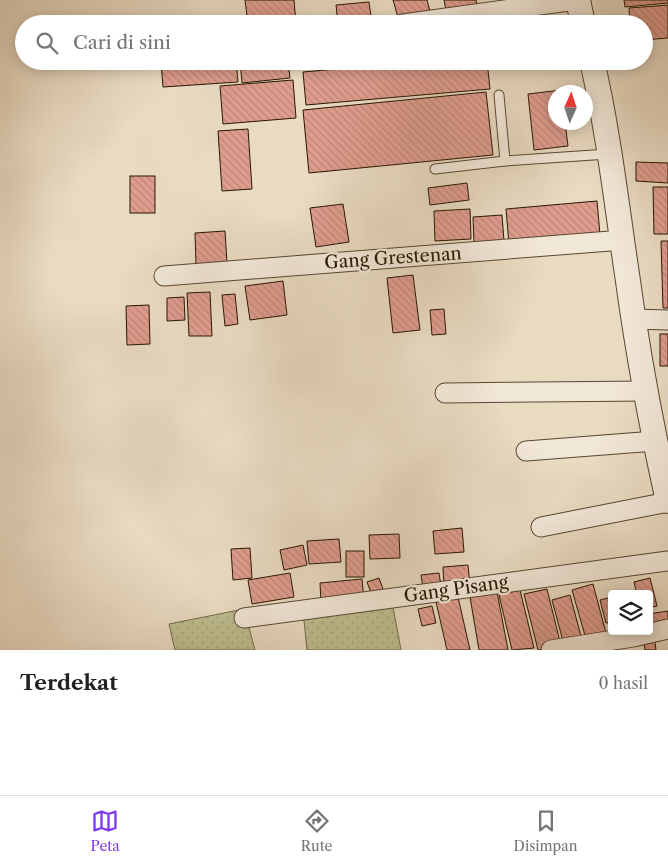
<!DOCTYPE html>
<html lang="id">
<style>
body{margin:0;font-family:"Libre Caslon Text",serif;background:#f2f2f2;color:#202124}
.controls{position:absolute;right:15px;bottom:15px;display:grid;overflow:hidden;border-radius:5px;box-shadow:0 2px 12px #0003}
.controls button{width:45px;height:45px;display:grid;place-items:center;padding:0;border:0;border-bottom:1px solid #e0e0e0;background:#fff;color:#202124;font:25px sans-serif}
.compass{position:absolute;left:548px;top:85px;width:45px;height:45px;border-radius:50%;background:#fff;box-shadow:0 2px 12px #0003;rotate:3deg}
.list{margin:0;padding:0;list-style:none}
h2{display:flex;justify-content:space-between;align-items:center;height:65px;margin:0;padding:0 20px;font-size:21px}
h2 small{font-size:16px;font-weight:400;color:#757577}
.icon{flex:none;width:28px;height:28px;fill:none;stroke:currentColor;stroke-width:2;stroke-linecap:round;stroke-linejoin:round}
.map{position:relative;flex:none;width:668px;height:650px;overflow:hidden}
.search{position:absolute;background:#fff;box-shadow:0 2px 12px #0003;left:15px;right:15px;top:15px;height:55px;display:flex;align-items:center;gap:12px;box-sizing:border-box;padding:0 18px;border-radius:28px;color:#757577;font-size:19px}
.sheet{height:145px;background:#fff}
nav{display:flex;justify-content:space-around;align-items:center;box-sizing:border-box;height:70px;border-top:1px solid #e0e0e0;background:#fff;font-size:14px;color:#757577}
nav a{display:grid;justify-items:center;gap:2px}
nav .on{color:#7c3aed}
.map>svg:first-child{display:block}
.grass{fill:url(#grass-dots);stroke:#726a48}
.building{fill:url(#building-back-hatch);stroke:#281601}
.lines{fill:none;stroke-linecap:round;stroke-linejoin:round}
.service-casing{stroke:#584731;stroke-width:11}
.minor-casing{stroke:#584731;stroke-width:21}
.tertiary-casing{stroke:#584731;stroke-width:26}
.service{stroke:#f1e7d7;stroke-width:9}
.minor{stroke:#f1e7d7;stroke-width:19}
.tertiary{stroke:#f1e7d7;stroke-width:24}
.labels{text-anchor:middle;stroke-width:4.5;stroke-linejoin:round;paint-order:stroke}
.street-label{font-size:18px;fill:#281601;stroke:#f1e7d7}
</style>
<div class="map">
<svg width="668" height="650" viewBox="0 0 668 650">
<defs>
<pattern id="grass-dots" width="8" height="8" patternUnits="userSpaceOnUse" patternTransform="scale(1.25)"><rect width="8" height="8" fill="#bdbd8f"/><path d="M2 2h.1M6 6h.1" fill="none" stroke="#a2a27a" stroke-width="1.8" stroke-linecap="round"/></pattern>
<pattern id="building-back-hatch" width="6" height="6" patternUnits="userSpaceOnUse" patternTransform="scale(1.25)"><rect width="6" height="6" fill="#df9d8e"/><path d="M-1 5l2 2M0 0l6 6M5-1l2 2" fill="none" stroke="#bf8679"/></pattern>
</defs>
<rect width="100%" height="100%" fill="#e9dac2"/>
<filter id="stains"><feTurbulence type="fractalNoise" baseFrequency=".004" numOctaves="4"/><feColorMatrix values="0 0 0 0 .2 0 0 0 0 .09 0 0 0 0 .02 0 0 0 .5 -.17"/></filter>
<radialGradient id="worn" r=".72"><stop offset=".6" stop-color="#630" stop-opacity="0"/><stop offset="1" stop-color="#630" stop-opacity=".3"/></radialGradient>
<g class="grass">
<path d="M390,591L401,650H307L302,601Z"/>
<path d="M244,609L255,650H175L169,624Z"/>
</g>
<g class="building">
<path d="M245,0H294L296,24H248Z"/>
<path d="M393,0H427L431,15L400,24Z"/>
<path d="M444,0H476L478,9L447,15Z"/>
<path d="M624,0H668V3L625,7Z"/>
<path d="M369,2L372,24H338L336,5Z"/>
<path d="M668,5V38L644,40V24H630L629,8Z"/>
<path d="M171,61H236L238,82L163,87L161,62Z"/>
<path d="M240,61H288L290,78L242,83Z"/>
<path d="M427,61H487L490,89L306,105L303,72Z"/>
<path d="M293,80L296,118L223,124L220,86Z"/>
<path d="M562,90V92H556V122H565L568,146L534,150L528,94Z"/>
<path d="M486,92L493,155L309,173L303,110Z"/>
<path d="M248,129L252,189L222,191L218,131Z"/>
<path d="M636,162L668,163V183L636,181Z"/>
<rect x="130" y="176" width="25" height="37"/>
<path d="M467,183L469,200L430,205L428,188Z"/>
<path d="M653,187H668V234H654Z"/>
<path d="M597,201L600,235L509,244L506,209Z"/>
<path d="M343,204L349,242L316,247L310,208Z"/>
<path d="M470,209L471,239L435,241L434,211Z"/>
<path d="M502,215L504,241L474,242L473,217Z"/>
<path d="M225,231L227,263L196,264L195,233Z"/>
<path d="M661,241H668V308H663Z"/>
<path d="M413,275L420,330L393,333L387,278Z"/>
<path d="M283,281L287,315L250,320L245,286Z"/>
<path d="M210,292L212,336H189L187,293Z"/>
<path d="M235,294L238,324L225,326L222,295Z"/>
<path d="M184,297L185,320L167,321V298Z"/>
<path d="M149,305L150,344L127,345L126,306Z"/>
<path d="M444,309L446,334L432,335L430,310Z"/>
<rect x="660" y="334" width="8" height="32"/>
<path d="M462,528L464,552L435,554L433,531Z"/>
<path d="M399,534L400,558L370,559L369,535Z"/>
<path d="M339,539L341,562L309,564L307,541Z"/>
<path d="M303,545L307,565L284,570L280,550Z"/>
<path d="M250,548L252,578L233,580L231,549Z"/>
<rect x="346" y="551" width="18" height="26"/>
<path d="M468,565L470,585L444,587L443,567Z"/>
<path d="M290,573L294,597L252,604L248,580Z"/>
<path d="M439,573L441,586L423,588L421,575Z"/>
<path d="M379,578L383,589L371,593L367,582Z"/>
<path d="M650,578L657,606L649,608V594H637L634,582Z"/>
<path d="M362,579L364,600L321,603L320,583Z"/>
<path d="M593,584L606,633L586,639L572,590Z"/>
<path d="M547,589L561,646L538,650L524,594Z"/>
<path d="M520,590L534,648L512,650L499,595Z"/>
<path d="M497,592L508,650H479L470,597Z"/>
<path d="M570,595L582,640L564,645L552,600Z"/>
<path d="M458,597L470,650H447L436,602Z"/>
<path d="M612,597V622L606,623L600,600Z"/>
<path d="M432,606L436,623L422,626L418,609Z"/>
<path d="M668,611V626L649,625V614Z"/>
<path d="M655,642L656,650H645L644,644Z"/>
</g>
<g class="lines">
<defs>
<g id="service">
<path d="M499,95L505,161"/>
<path d="M435,169L505,161L608,154"/>
</g>
<g id="minor">
<path d="M403,24L576,0"/>
<path d="M164,276L623,240"/>
<path d="M634,319L668,320"/>
<path d="M445,393L646,391"/>
<path d="M526,451L655,441"/>
<path d="M541,527L668,502"/>
<path d="M244,618L668,561"/>
<path d="M551,650L633,637L668,629"/>
</g>
<g id="tertiary">
<path d="M578,0L583,24"/>
<path d="M592,61C609,134 617,208 628,281C638,355 652,429 668,501"/>
</g>
</defs>
<use href="#service" class="service-casing"/>
<use href="#minor" class="minor-casing"/>
<use href="#tertiary" class="tertiary-casing"/>
<use href="#service" class="service"/>
<use href="#minor" class="minor"/>
<use href="#tertiary" class="tertiary"/>
</g>
<g class="labels">
<g class="street-label">
<text transform="translate(393 258) rotate(-4)" y="6">Gang Grestenan</text>
<text transform="translate(456 589) rotate(-8)" y="6">Gang Pisang</text>
</g>
</g>
<rect width="100%" height="100%" filter="url(#stains)"/>
<rect width="100%" height="100%" fill="url(#worn)"/>
</svg>
<div class="controls">
<button><svg class="icon" aria-label="layers" viewBox="0 0 24 24"><path d="M12 4l9 5-9 5-9-5zM3 14l9 5 9-5"/></svg></button>
</div>
<svg class="compass" viewBox="-18 -18 36 36"><path d="M0-13l5 13h-10z" fill="#e53935"/><path d="M0 13l5-13h-10z" fill="#757577"/></svg>
<div class="search"><svg class="icon" aria-label="search" viewBox="0 0 24 24"><circle cx="10" cy="10" r="6"/><path d="M15 15l6 6"/></svg>Cari di sini</div>
</div>
<section class="sheet">
<h2>Terdekat<small>0 hasil</small></h2>
<ul class="list">
</ul>
</section>
<nav>
<a class="on"><svg class="icon" aria-label="map" viewBox="0 0 24 24"><path d="M3 6l6-2 6 2 6-2v14l-6 2-6-2-6 2zM9 4v14M15 6v14"/></svg>Peta</a>
<a><svg class="icon" aria-label="directions" viewBox="0 0 24 24"><path d="M12 3l9 9-9 9-9-9zM9 14v-3h6M13 9l2 2-2 2"/></svg>Rute</a>
<a><svg class="icon" aria-label="saved" viewBox="0 0 24 24"><path d="M7 4h10v16l-5-4-5 4z"/></svg>Disimpan</a>
</nav>
